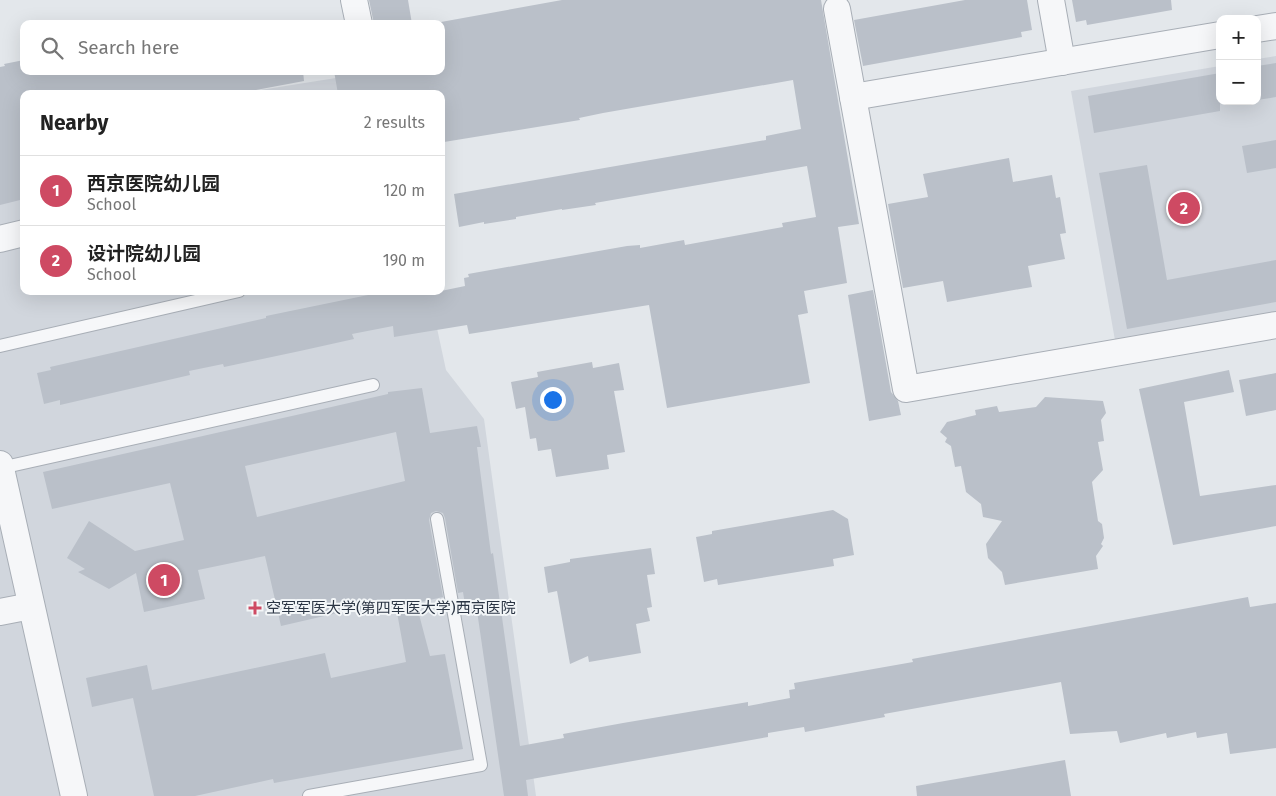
<!DOCTYPE html>
<meta charset="utf-8">
<style>
body{margin:0;font-family:"Fira Sans","Noto Sans SC",sans-serif;background:#f6f6f6;color:#222}
.controls{position:absolute;right:15px;top:15px;display:grid;overflow:hidden;border-radius:10px;box-shadow:0 5px 20px #0002}
.controls button{width:45px;height:45px;display:grid;place-items:center;padding:0;border:0;border-bottom:1px solid #e0e0e0;background:#fff;color:#222;font:25px sans-serif}
.you{position:absolute;left:552px;top:399px;width:18px;height:18px;margin:-12px;border:4px solid #fff;border-radius:50%;background:#1a73e8;box-shadow:0 0 0 8px #1a73e833}
.badge{display:grid;place-items:center;width:32px;height:32px;border-radius:50%;background:#ce4a63;color:#fff;font-size:16px;font-weight:700}
.pin{position:absolute;translate:-50% -50%;border:2px solid #fff;box-shadow:0 1px 5px #0006}
.list{margin:0;padding:0;list-style:none}
h2{display:flex;justify-content:space-between;align-items:center;height:65px;margin:0;padding:0 20px;font-size:21px}
h2 small{font-size:16px;font-weight:400;color:#767676}
.list li{display:grid;grid-template-columns:32px 1fr auto;gap:15px;align-items:center;box-sizing:border-box;height:70px;padding:0 20px;border-top:1px solid #e0e0e0}
.list b{display:block;font-size:19px;white-space:nowrap}
.list p{margin:0;font-size:16px;white-space:nowrap;color:#767676}
.list em{font-size:16px;font-style:normal;color:#767676}
.icon{flex:none;width:28px;height:28px;fill:none;stroke:currentColor;stroke-width:2;stroke-linecap:round;stroke-linejoin:round}
.map{position:relative;flex:none;width:1276px;height:796px;overflow:hidden}
.search{position:absolute;background:#fff;box-shadow:0 5px 20px #0002;left:20px;top:20px;width:425px;height:55px;display:flex;align-items:center;gap:12px;box-sizing:border-box;padding:0 18px;border-radius:10px;color:#767676;font-size:19px}
.panel{position:absolute;background:#fff;box-shadow:0 5px 20px #0002;left:20px;top:90px;width:425px;height:205px;border-radius:10px}
.map>svg:first-child{display:block}
.built{fill:#d1d6dd}
.building{fill:#bac0c9;fill-rule:evenodd}
.lines{fill:none;stroke-linecap:round;stroke-linejoin:round}
.service-casing{stroke:#a8aeb6;stroke-width:14}
.minor-casing{stroke:#a8aeb6;stroke-width:28}
.service{stroke:#f6f7f9;stroke-width:12}
.minor{stroke:#f6f7f9;stroke-width:26}
.poi-dot{fill:#ce4a63;stroke:#f3f6f8;stroke-width:2}
.labels{text-anchor:middle;stroke-width:4;stroke-linejoin:round;paint-order:stroke}
.poi-label{font-size:15px;fill:#2b3544;stroke:#f3f6f8;text-anchor:start}
</style>
<div class="map">
<svg width="1276" height="796" viewBox="0 0 1276 796">
<rect width="100%" height="100%" fill="#e3e7eb"/>
<g class="built">
<path d="M1276,56V314L1116,346L1071,91L1220,66V101H1257V59Z"/>
<path d="M380,71L387,94H235Z"/>
<path d="M24,127V291H429L446,370L484,419L536,796H0V130Z"/>
</g>
<g class="building">
<path d="M369,0H408L412,24H374Z"/>
<path d="M562,0H821L859,224L838,227L847,283L804,291L808,313L798,315L810,383L667,408L649,305L469,334L467,325L394,337L393,326L352,334L354,339L300,351L224,367L223,364L189,371L190,375L60,405V400L44,404L37,373L51,370L50,367L266,318V316L373,294L372,291H441L465,286L464,278L469,277L468,274L627,246L640,245V248L684,240L685,245L783,227L782,223L816,217L807,166L595,203L596,205L562,210V209L516,217V219L484,224V222L459,227L454,194L766,140V136L801,129L793,80L603,113L579,118L580,120L444,142L441,122V94H338L334,71H441V22Z"/>
<path d="M965,0H1027L1032,30L1021,32L1022,37L863,66L854,20Z"/>
<path d="M1072,0H1171L1172,10L1087,25L1086,20L1076,22Z"/>
<path d="M24,60V71H303L304,81L256,90V94H24V199L0,205V67L5,66L4,64Z"/>
<path d="M1276,63V97L1257,100V66Z"/>
<path d="M1220,73V111L1094,133L1088,96Z"/>
<path d="M1276,140V168L1247,173L1242,146Z"/>
<path d="M1009,158L1013,182L1052,175L1056,198L1060,197L1066,233L1060,234L1065,259L1028,266L1032,287L1020,289L947,302L943,281L903,288L888,204L928,197L923,174Z"/>
<path d="M1147,165L1167,280L1276,260V302L1127,329L1099,173Z"/>
<path d="M873,290L891,392L898,401L901,415L869,421L848,295Z"/>
<path d="M592,362L593,368L619,363L624,390L614,391L625,452L607,455L609,469L556,477L551,449L538,451L536,438L530,439L525,407L516,409L511,382L538,377L537,372Z"/>
<path d="M1229,370L1234,392L1184,402L1200,496L1276,485V526L1173,545L1139,389Z"/>
<path d="M1276,373V410L1246,416L1239,380Z"/>
<path d="M422,388L430,433L477,426L481,447H477L491,554L493,553L520,746L564,738L563,734L623,723L748,702V706L790,698L789,690L795,689L794,683L913,662L912,659L1248,597L1250,607L1276,603V748L1230,754L1227,733L1197,738L1196,732L1167,738L1166,733L1120,743L1117,731L1070,734L1061,682L884,714L885,717L805,732L804,727L768,733V737L526,780L528,796H504L476,604L465,605L463,592L458,593L445,518L443,513L436,511L431,513L429,520L443,597L416,603L430,656L445,654L463,749L274,783L273,779L195,796H154L133,698L92,707L86,678L147,665L152,690L325,653L331,678L406,662L396,607L361,615L359,608L281,626L265,556L198,570L205,599L144,612L136,573L109,589L78,572L85,569L67,558L89,521L135,551L184,540L170,483L52,509L43,472L314,411L388,394V392ZM396,432L405,481L257,517L245,466Z"/>
<path d="M1045,397L1103,401L1106,413L1101,420L1104,441L1098,442L1103,470L1092,482L1098,521L1102,524L1104,538L1101,544L1103,546L1096,556L1098,569L1005,585L1002,572L988,558L986,544L1002,521L983,517L981,504L966,492L961,466L955,467L951,446L945,442L947,438L940,432L947,422L976,415L975,410L997,406L999,412L1036,407Z"/>
<path d="M833,510L848,519L854,555L833,559L834,566L718,585L717,579L704,582L696,537L712,534V531Z"/>
<path d="M651,548L655,574L647,575L652,607L647,608L650,621L636,624L641,653L589,662L588,656L570,664L557,591L548,593L544,567L570,562V559Z"/>
<path d="M1065,760L1071,796H917L916,786Z"/>
</g>
<g class="lines">
<defs>
<g id="service">
<path d="M0,346L239,291"/>
<path d="M1,468L373,385"/>
<path d="M309,796L481,765L437,519"/>
</g>
<g id="minor">
<path d="M354,0L359,24"/>
<path d="M1051,0L1062,62"/>
<path d="M837,9L906,389L1276,325"/>
<path d="M1257,29L1276,26"/>
<path d="M853,97L1220,35"/>
<path d="M0,239L24,233"/>
<path d="M0,464L74,796"/>
<path d="M0,612L31,606"/>
</g>
</defs>
<use href="#service" class="service-casing"/>
<use href="#minor" class="minor-casing"/>
<use href="#service" class="service"/>
<use href="#minor" class="minor"/>
</g>
<path class="poi-dot" d="M252.5 600.5h5v5h5v5h-5v5h-5v-5h-5v-5h5z"/>
<g class="labels">
<g class="poi-label">
<text x="266" y="613">空军军医大学(第四军医大学)西京医院</text>
</g>
</g>
</svg>
<div class="controls">
<button>+</button>
<button>−</button>
</div>
<div class="you"></div>
<div class="pin badge" style="left:164px;top:580px">1</div>
<div class="pin badge" style="left:1184px;top:208px">2</div>
<div class="search"><svg class="icon" aria-label="search" viewBox="0 0 24 24"><circle cx="10" cy="10" r="6"/><path d="M15 15l6 6"/></svg>Search here</div>
<section class="panel">
<h2>Nearby<small>2 results</small></h2>
<ul class="list">
<li><span class="badge">1</span><div><b>西京医院幼儿园</b><p>School</p></div><em>120 m</em></li>
<li><span class="badge">2</span><div><b>设计院幼儿园</b><p>School</p></div><em>190 m</em></li>
</ul>
</section>
</div>
